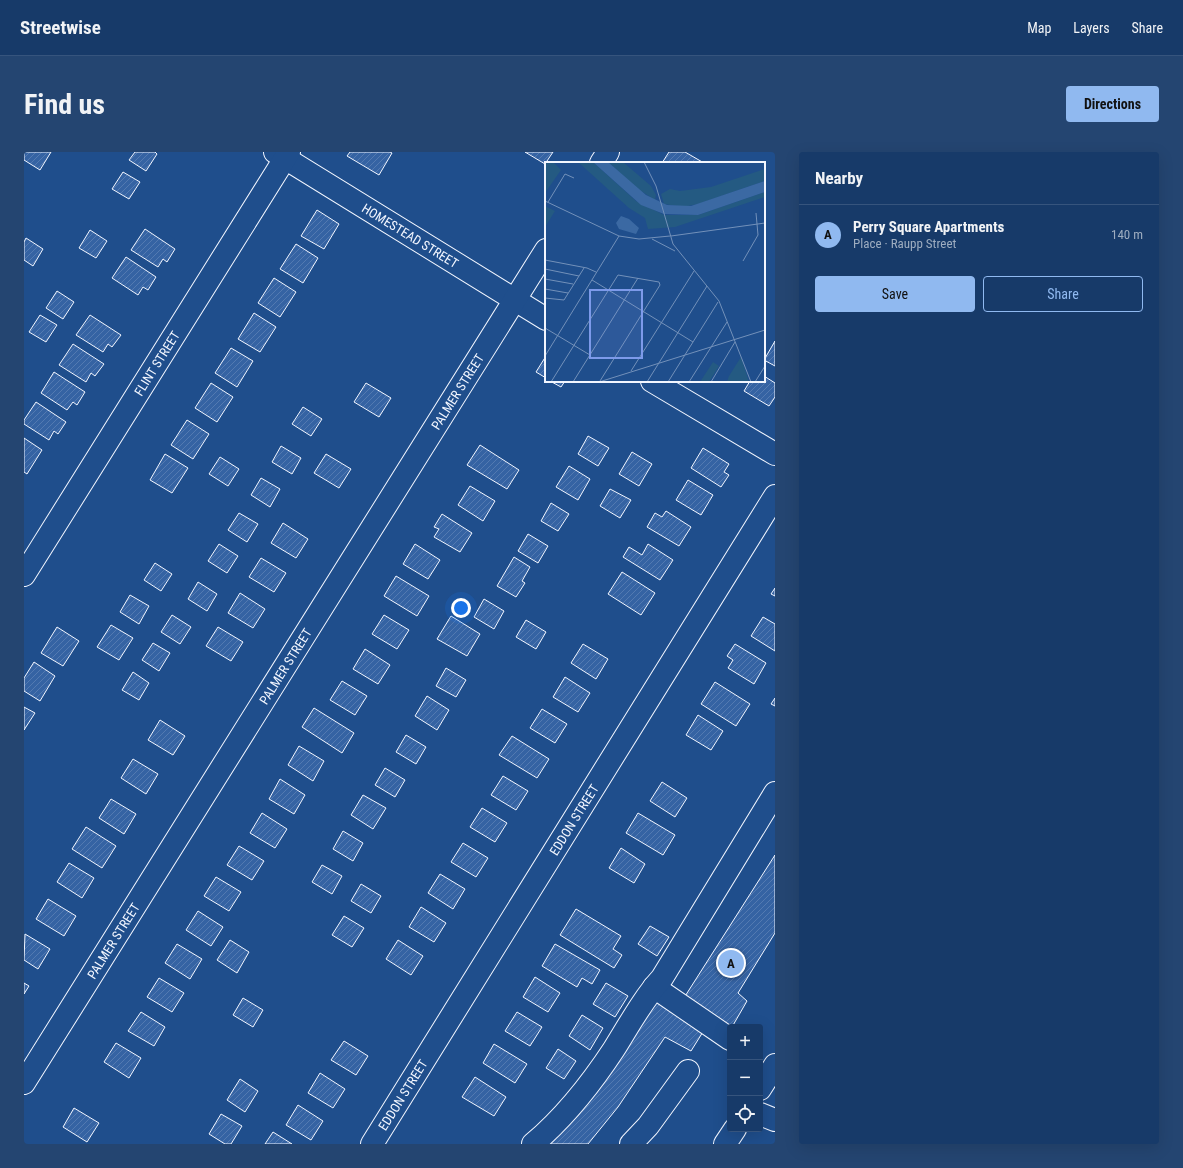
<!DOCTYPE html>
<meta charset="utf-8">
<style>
body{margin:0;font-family:"Roboto Condensed",sans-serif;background:#244571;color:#f1f3f6}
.controls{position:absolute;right:12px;bottom:12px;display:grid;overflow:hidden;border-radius:4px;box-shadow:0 4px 16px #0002}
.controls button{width:36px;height:36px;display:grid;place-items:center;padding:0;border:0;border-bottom:1px solid #36547d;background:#173a69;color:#f1f3f6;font:20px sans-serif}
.you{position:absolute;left:437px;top:456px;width:14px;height:14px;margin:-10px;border:3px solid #fff;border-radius:50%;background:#1a73e8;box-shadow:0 0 0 6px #1a73e833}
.badge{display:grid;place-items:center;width:26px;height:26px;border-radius:50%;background:#90b9f0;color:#111;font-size:13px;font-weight:700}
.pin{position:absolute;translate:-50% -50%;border:2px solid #fff;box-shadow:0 1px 4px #0006}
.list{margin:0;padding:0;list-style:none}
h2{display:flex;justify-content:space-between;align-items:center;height:52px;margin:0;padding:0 16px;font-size:17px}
h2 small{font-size:13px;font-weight:400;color:#9eadc0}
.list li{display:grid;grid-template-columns:26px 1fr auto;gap:12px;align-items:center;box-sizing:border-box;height:60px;padding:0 16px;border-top:1px solid #36547d}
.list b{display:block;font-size:15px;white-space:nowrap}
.list p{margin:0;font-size:13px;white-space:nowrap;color:#9eadc0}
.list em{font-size:13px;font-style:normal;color:#9eadc0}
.actions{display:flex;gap:8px;padding:12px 16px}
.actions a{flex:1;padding:9px 0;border:1px solid #90b9f0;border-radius:4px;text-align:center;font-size:14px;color:#90b9f0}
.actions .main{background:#90b9f0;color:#111}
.icon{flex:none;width:22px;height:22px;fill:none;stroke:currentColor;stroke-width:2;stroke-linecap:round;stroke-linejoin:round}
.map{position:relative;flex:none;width:751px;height:992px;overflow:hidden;border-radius:4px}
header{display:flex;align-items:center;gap:24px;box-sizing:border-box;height:56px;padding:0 20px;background:#173a69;border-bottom:1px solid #36547d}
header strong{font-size:19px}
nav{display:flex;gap:22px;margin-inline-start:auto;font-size:14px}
.intro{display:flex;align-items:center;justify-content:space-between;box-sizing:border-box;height:96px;padding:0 24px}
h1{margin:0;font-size:28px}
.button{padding:10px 18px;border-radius:4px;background:#90b9f0;color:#111;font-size:14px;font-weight:700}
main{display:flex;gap:24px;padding:0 24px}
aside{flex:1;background:#173a69;border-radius:4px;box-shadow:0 4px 16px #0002}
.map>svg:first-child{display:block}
.building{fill:url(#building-hatch);stroke:#f2f6ff}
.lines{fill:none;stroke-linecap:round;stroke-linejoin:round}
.minor-casing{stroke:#f2f6ff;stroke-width:24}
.minor{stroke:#1f4e8c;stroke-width:22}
.labels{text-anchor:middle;stroke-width:3;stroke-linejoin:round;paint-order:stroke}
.street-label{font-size:13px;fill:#f2f6ff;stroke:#1f4e8c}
.inset-road{fill:none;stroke:#7391ba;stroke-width:1}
.view{fill:#7d9aea;fill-opacity:0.15;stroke:#7d9aea;stroke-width:2}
.inset-edge{fill:none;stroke:#f2f6ff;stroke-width:2}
</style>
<header>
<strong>Streetwise</strong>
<nav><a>Map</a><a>Layers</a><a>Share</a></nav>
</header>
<div class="intro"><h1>Find us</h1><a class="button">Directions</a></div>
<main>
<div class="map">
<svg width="751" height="992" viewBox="0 0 751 992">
<defs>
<pattern id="building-hatch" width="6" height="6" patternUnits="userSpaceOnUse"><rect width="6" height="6" fill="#3563a3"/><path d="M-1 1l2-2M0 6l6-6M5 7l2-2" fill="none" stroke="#537ab1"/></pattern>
</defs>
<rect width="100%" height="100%" fill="#1f4e8c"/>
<g class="building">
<path d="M0,0H27L16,18L0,8Z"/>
<path d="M111,0H131L133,2L122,19L105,8Z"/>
<path d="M326,0H366L368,1L355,23L323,4Z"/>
<path d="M501,0H529L521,12Z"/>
<path d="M645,0H661L680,11H638Z"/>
<path d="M99,20L116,30L105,47L88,37Z"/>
<path d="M293,58L315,72L300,97L277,84Z"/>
<path d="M121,77L151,97L143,110L139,107L134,115L107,98Z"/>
<path d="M66,78L83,89L72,106L55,96Z"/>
<path d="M2,86L19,97L9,114L0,108V90Z"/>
<path d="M272,92L294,106L279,131L256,117Z"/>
<path d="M102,105L132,125L124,138L119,135L114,143L88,126Z"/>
<path d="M250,126L272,140L256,165L234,151Z"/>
<path d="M33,139L50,150L39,167L22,156Z"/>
<path d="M230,161L252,175L236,200L214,187Z"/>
<path d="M16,163L33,173L22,190L5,180Z"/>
<path d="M66,163L97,183L88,195L84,192L79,200L52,183Z"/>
<path d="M751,189V214L740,208Z"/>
<path d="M49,192L80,212L71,224L67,221L62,230L35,213Z"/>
<path d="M207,196L229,209L213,235L191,221Z"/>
<path d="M522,204V226L512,220Z"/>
<path d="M30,220L61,240L53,253L49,250L43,258L17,241Z"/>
<path d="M740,224L751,231V245L745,254L720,239L726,229H740Z"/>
<path d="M526,229H541L537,235Z"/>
<path d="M187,231L209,245L193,270L171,256Z"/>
<path d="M342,231L367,246L355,265L330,250Z"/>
<path d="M12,250L42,270L34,282L30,279L25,288L0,272V268Z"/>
<path d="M279,255L298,267L287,284L268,272Z"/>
<path d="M163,268L185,282L169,307L147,293Z"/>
<path d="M564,284L585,296L574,314L554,302Z"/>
<path d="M0,286L18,298L3,322L0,320Z"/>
<path d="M456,293L495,318L483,337L443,313Z"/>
<path d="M257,294L277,306L268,322L248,310Z"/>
<path d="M679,296L705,312L700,320L705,323L697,335L667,316Z"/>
<path d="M608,300L628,312L615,334L595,322Z"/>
<path d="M141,302L164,316L148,341L126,328Z"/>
<path d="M302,302L327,317L315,336L290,321Z"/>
<path d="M196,305L215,317L204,334L185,322Z"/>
<path d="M545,314L566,327L554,348L532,335Z"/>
<path d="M237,326L256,337L246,355L227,343Z"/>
<path d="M664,328L689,343L677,363L652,348Z"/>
<path d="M446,334L471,349L459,369L434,353Z"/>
<path d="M586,337L607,348L596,366L576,354Z"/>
<path d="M527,351L545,362L534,379L517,369Z"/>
<path d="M642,359L667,375L655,394L623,375L631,361L638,365Z"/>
<path d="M215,361L234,372L223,390L204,378Z"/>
<path d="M418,362L448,381L436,400L410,385L415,377L410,375Z"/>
<path d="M259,371L284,387L272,406L247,391Z"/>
<path d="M504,382L524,394L514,411L494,399Z"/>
<path d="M195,392L214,404L203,421L184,409Z"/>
<path d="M391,392L416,408L404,427L379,412Z"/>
<path d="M624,392L649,408L636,428L599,405L605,395L618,403Z"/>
<path d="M490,405L506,415L498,429L501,431L492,445L473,434Z"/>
<path d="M237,406L262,421L250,440L225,425Z"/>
<path d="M131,411L148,422L137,439L120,428Z"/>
<path d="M598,420L631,441L617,463L584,442Z"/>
<path d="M372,424L405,444L393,464L360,444Z"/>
<path d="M174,430L193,442L183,459L164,447Z"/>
<path d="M751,436V444L747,442Z"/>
<path d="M216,441L241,457L229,476L204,461Z"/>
<path d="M106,443L125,454L115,472L96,460Z"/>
<path d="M460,447L480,459L470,477L450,465Z"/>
<path d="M148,463L167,475L156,492L137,480Z"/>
<path d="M360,463L385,478L373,497L348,482Z"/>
<path d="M427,464L456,482L443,504L413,487Z"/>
<path d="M739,465L751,472V499L727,484Z"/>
<path d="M502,468L522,480L512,497L492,485Z"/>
<path d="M87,473L109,486L95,508L73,495Z"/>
<path d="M33,475L55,489L39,514L17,501Z"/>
<path d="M194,475L219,490L207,509L182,494Z"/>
<path d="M129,491L146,501L135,519L118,508Z"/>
<path d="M559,492L584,507L572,527L547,511Z"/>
<path d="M711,492L742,511L730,532L704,516L709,508L703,504Z"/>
<path d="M341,497L366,513L354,532L329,517Z"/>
<path d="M10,510L31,524L16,549L0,539V526Z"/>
<path d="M422,516L442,528L432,545L412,534Z"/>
<path d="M109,520L125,531L115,548L98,538Z"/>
<path d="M541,525L566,541L554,560L529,545Z"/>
<path d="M318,529L343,544L331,563L306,548Z"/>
<path d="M691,530L726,552L712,574L677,552Z"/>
<path d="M403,544L425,558L413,578L391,564Z"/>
<path d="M751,546V554L747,552Z"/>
<path d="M0,555L11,561L0,578Z"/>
<path d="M290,556L330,581L318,601L278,575Z"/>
<path d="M518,557L543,572L531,591L506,576Z"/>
<path d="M674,563L699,579L687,598L662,583Z"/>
<path d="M136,568L161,584L149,603L124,588Z"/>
<path d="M382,583L402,595L392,612L372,600Z"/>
<path d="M488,584L525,607L513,626L475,603Z"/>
<path d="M275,594L300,609L289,629L264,613Z"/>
<path d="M109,607L134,622L122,642L97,626Z"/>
<path d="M361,616L381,628L371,645L351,633Z"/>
<path d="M479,624L504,639L492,658L467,643Z"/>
<path d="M256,627L281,643L270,662L245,647Z"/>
<path d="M638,630L663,646L651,665L626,649Z"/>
<path d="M339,643L362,656L349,677L327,663Z"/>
<path d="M87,647L112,662L100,682L75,666Z"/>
<path d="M458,656L483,671L471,690L446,675Z"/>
<path d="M238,661L263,677L251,696L226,681Z"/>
<path d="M614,661L651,683L639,703L602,681Z"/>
<path d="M62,675L92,694L78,716L48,697Z"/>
<path d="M319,679L339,691L329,709L309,697Z"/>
<path d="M439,691L464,706L452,725L427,710Z"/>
<path d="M215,694L240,709L228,728L203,713Z"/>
<path d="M597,696L621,712L610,731L585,716Z"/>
<path d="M751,703V781L714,841L723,849L708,875H706L658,849Z"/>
<path d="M45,711L70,726L58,746L33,730Z"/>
<path d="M298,713L318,724L308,742L288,730Z"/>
<path d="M416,722L441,737L429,757L404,741Z"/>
<path d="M192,725L217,740L205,759L180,744Z"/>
<path d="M337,732L357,744L347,761L327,749Z"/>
<path d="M24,747L52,764L40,784L12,767Z"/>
<path d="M397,755L422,771L410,790L385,775Z"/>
<path d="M552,757L597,784L589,797L598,803L590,816L536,783Z"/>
<path d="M174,759L199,775L187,794L162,778Z"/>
<path d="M320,764L340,776L328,795L308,783Z"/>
<path d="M626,774L645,785L633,804L614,792Z"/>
<path d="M1,782L26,797L14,817L0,808Z"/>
<path d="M206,788L225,800L213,821L193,808Z"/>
<path d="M374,788L399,804L387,823L362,807Z"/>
<path d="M153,792L178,807L166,827L141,811Z"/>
<path d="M531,792L576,818L568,832L558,826L553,835L518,814Z"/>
<path d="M511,825L536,841L524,860L499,845Z"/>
<path d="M135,826L160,841L148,860L123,845Z"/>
<path d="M0,831L5,834L0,842Z"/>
<path d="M582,831L604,844L591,865L569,852Z"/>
<path d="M630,842L682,875L667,899L641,885L594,955L564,992H520Z"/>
<path d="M219,846L239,858L229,875L209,863Z"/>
<path d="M117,860L141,875L130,894L104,879Z"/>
<path d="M493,860L518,875L506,894L481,879Z"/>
<path d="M558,863L579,876L566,898L545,884Z"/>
<path d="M320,889L344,904L332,923L307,908Z"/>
<path d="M92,891L117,906L105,926L80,910Z"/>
<path d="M470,892L503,912L491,931L459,911Z"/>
<path d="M534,897L552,909L540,927L522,916Z"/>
<path d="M296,921L321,937L309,956L284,941Z"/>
<path d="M451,925L482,945L470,964L438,945Z"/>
<path d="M216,927L234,939L221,960L203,948Z"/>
<path d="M274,953L299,969L287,988L262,973Z"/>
<path d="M50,956L75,971L63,990L39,975Z"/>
<path d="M197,962L218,974L207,992H201L185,982Z"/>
<path d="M249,980L268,992H241Z"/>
</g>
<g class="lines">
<defs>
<g id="minor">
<path id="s1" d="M251,0L522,167"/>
<path d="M577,11L584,0"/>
<path d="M628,229L751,302"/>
<path id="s2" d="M0,423L265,0"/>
<path d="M630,835L706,887"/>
<path id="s3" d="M0,931L522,98"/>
<path d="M736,937L751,913"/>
<path d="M736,962L751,968"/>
<path id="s4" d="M348,992L751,344"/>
<path d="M509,992C541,965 567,932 590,897C605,873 619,847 638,826L751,641"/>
<path d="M607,992L624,974L664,919"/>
<path d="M701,992L711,977"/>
</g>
</defs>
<use href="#minor" class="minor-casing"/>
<use href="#minor" class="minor"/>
</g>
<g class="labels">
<g class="street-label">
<text dy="5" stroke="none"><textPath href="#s1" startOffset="159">HOMESTEAD STREET</textPath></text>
<text dy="5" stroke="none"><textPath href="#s2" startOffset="250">FLINT STREET</textPath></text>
<text dy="5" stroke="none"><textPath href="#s3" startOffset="816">PALMER STREET</textPath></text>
<text dy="5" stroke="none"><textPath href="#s3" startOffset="492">PALMER STREET</textPath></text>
<text dy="5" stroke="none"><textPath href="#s4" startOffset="382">EDDON STREET</textPath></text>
<text dy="5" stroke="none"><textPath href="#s3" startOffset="168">PALMER STREET</textPath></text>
<text dy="5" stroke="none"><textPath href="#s4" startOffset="58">EDDON STREET</textPath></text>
</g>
</g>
<g transform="translate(521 10)">
<rect width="220" height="220" fill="#1f4e8c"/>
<path d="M0,0H8L16,8L0,31ZM33,0H48L91,39L119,53H153L220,30V35L130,65L103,67L100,56L84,46ZM63,0H78L106,24L111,33L110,38L93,27ZM220,7V19L153,42L138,45L119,42L116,32L125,27L135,29L166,25ZM196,195L204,220H182L184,214ZM168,200L174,204L164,220H155Z" fill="#245a82"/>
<path d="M0,44L10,49L0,65Z" fill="#245a82"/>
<path d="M48,0H63L101,33L122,43L146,44L220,19V30L153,53L119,52L96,43ZM76,54L84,57L94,66L91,72L74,67L71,61Z" fill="#3b69a3"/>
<path class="inset-road" d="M99,0L111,24L128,82L174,139L206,220M0,39L74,74L94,77L125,74M3,40L20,12L29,16M126,74L220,61M107,77L130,89M0,98L42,106L51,110M198,99L213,73L211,51M0,107L34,114M0,117L28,122M47,118L148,180M0,127L23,131M0,136L19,138L39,106M0,166L45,193M0,194L74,74M86,209L149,109M6,220L73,113L114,120L115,123L55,219M28,220L93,116M54,220L220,168M102,220L162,124M123,220L173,140M144,220L182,160M166,220L190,180M210,220L220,204"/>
<path class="view" d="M45,128H97V196H45Z"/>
<rect width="220" height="220" class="inset-edge"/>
</g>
</svg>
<div class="controls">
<button>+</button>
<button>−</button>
<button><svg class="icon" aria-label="locate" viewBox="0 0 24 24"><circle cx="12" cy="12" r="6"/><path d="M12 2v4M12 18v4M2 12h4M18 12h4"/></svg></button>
</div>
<div class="you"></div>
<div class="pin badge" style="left:707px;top:811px">A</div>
</div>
<aside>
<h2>Nearby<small></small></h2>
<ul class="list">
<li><span class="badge">A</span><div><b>Perry Square Apartments</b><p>Place · Raupp Street</p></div><em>140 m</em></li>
</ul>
<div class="actions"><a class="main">Save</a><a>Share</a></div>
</aside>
</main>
